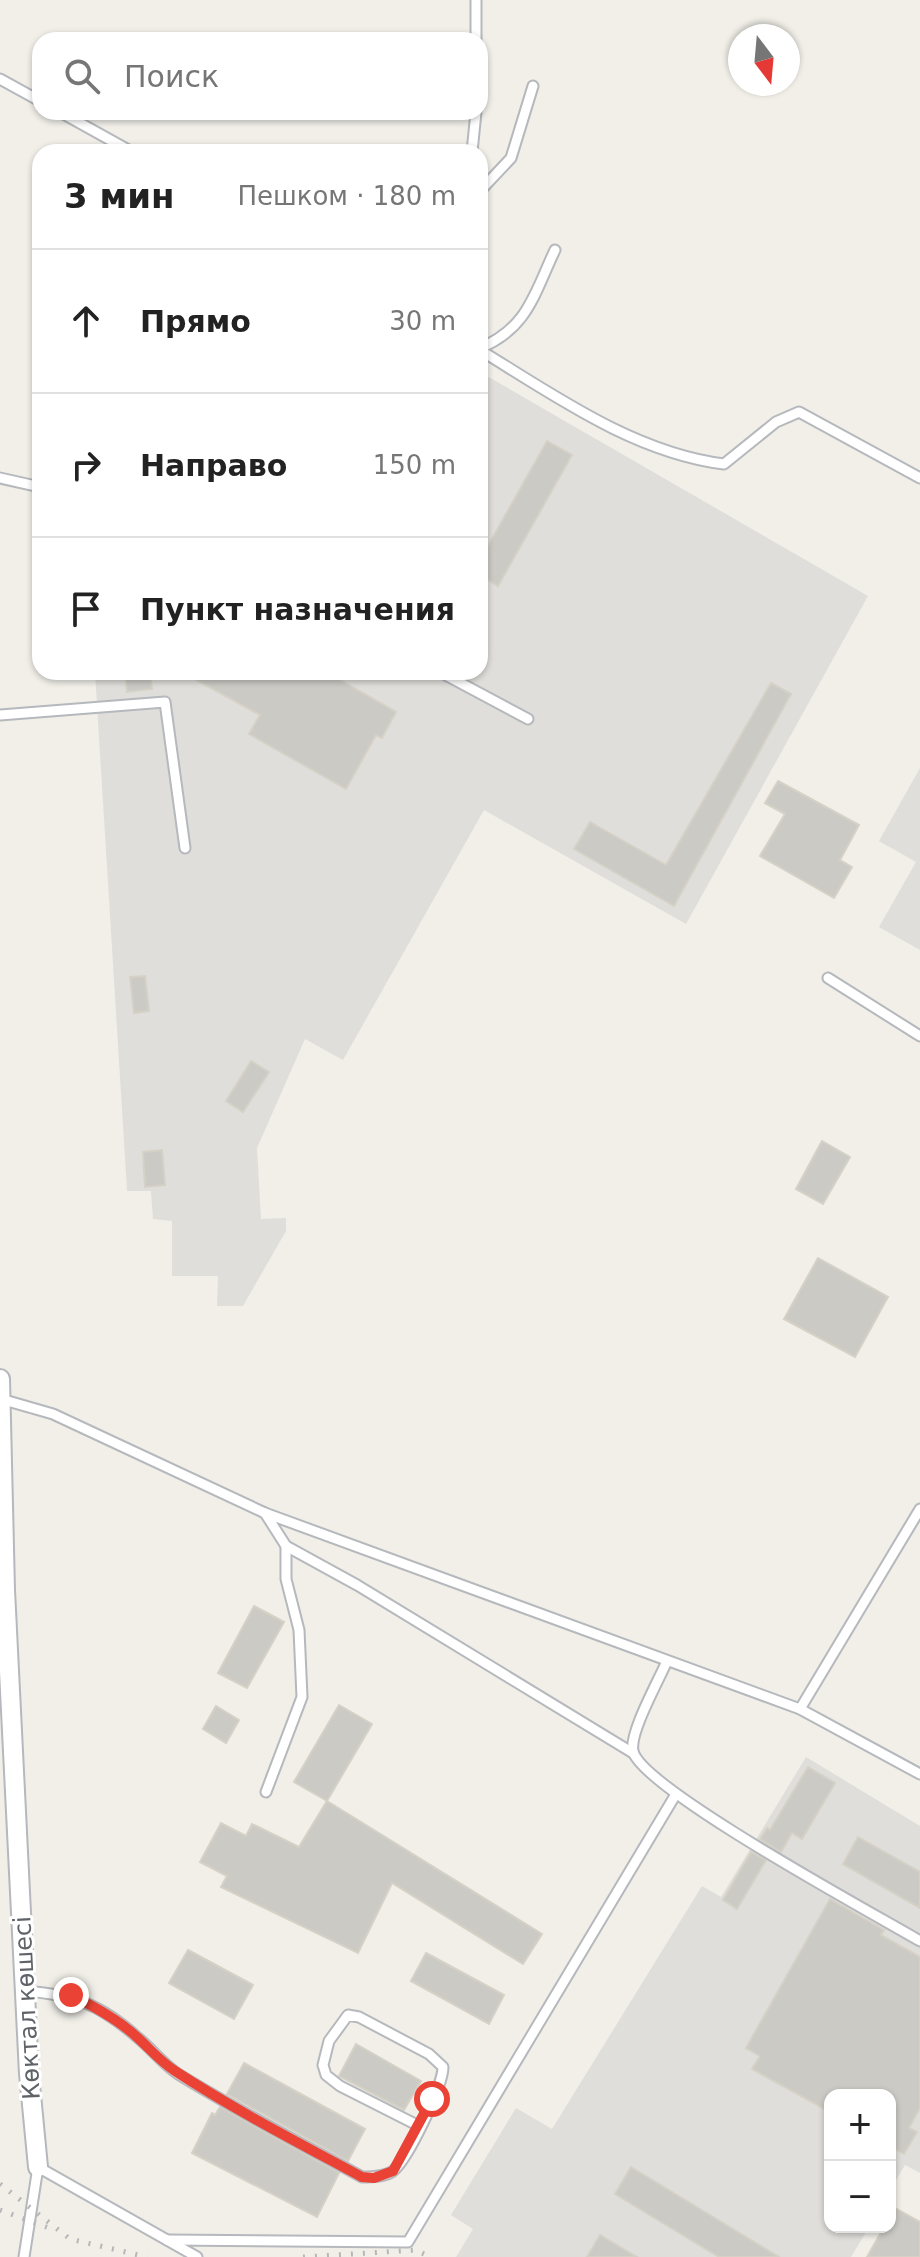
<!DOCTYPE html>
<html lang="ru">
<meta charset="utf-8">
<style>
body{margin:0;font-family:"DejaVu Sans",sans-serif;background:#f6f6f6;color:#222}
.controls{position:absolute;right:24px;bottom:24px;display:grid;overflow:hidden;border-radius:16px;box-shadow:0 2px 6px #0004}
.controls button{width:72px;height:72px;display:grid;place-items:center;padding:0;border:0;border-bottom:2px solid #e0e0e0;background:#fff;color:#222;font:40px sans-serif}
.compass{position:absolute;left:728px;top:24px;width:72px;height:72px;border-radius:50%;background:#fff;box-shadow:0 2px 6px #0004;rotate:164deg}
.stop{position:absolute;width:24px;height:24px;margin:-18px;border:6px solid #ea4335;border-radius:50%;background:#fff}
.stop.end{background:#ea4335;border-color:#fff;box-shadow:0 2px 8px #0008}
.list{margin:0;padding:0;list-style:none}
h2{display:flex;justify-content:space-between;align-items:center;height:104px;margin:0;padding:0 32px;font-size:34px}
h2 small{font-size:26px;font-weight:400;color:#767676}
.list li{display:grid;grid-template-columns:52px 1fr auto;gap:24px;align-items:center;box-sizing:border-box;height:144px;padding:0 32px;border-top:2px solid #e0e0e0}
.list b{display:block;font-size:30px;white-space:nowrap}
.list em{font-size:26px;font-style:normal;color:#767676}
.icon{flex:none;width:44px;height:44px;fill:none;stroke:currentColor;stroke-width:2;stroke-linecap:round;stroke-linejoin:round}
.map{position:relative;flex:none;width:920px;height:2257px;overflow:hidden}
.search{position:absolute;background:#fff;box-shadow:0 2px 6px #0004;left:32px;top:32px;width:456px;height:88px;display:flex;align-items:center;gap:20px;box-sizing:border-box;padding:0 28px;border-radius:24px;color:#767676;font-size:30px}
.panel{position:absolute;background:#fff;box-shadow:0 2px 6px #0004;left:32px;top:144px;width:456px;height:536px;border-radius:24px}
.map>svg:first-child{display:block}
.industrial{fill:#e0deda}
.building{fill:#cccac5;stroke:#d6d1c6;stroke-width:2}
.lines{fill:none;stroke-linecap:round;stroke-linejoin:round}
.lane-casing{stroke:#b5b8bc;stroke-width:13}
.street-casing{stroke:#b5b8bc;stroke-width:22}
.lane{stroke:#fff;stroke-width:9}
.street{stroke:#fff;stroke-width:18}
.rail{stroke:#b6b7b8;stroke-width:5;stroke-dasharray:2 10;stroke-linecap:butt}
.route{stroke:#ea4335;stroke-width:10}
.labels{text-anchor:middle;stroke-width:6;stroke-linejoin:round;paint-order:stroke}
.street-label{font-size:24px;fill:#5f6368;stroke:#fff}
</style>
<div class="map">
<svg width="920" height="2257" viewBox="0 0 920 2257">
<rect width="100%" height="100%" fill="#f1efe8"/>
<g class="industrial">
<path d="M480,372L868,596L686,924L484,810L343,1060L305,1039L257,1148L261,1219L286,1218V1231L243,1306H217L218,1276H172V1221L153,1219L151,1191H127L95,672H480Z"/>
<path d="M920,768V950L879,927L916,862L879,841Z"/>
<path d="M806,1757L920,1826V2173L905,2165L890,2190V2095H830V2227H869L851,2257H456L473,2229L451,2215L516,2108L552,2129L702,1886L721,1897Z"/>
</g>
<g class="building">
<path d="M547,441L572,455L498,586L480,575V560Z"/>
<path d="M125,672H150L152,689L127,692Z"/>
<path d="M182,672H326L396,712L382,738L376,735L346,789L249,734L260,715Z"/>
<path d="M771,683L791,694L674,906L574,849L590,822L666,865Z"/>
<path d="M778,781L859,825L840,860L852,867L834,898L760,856L785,814L765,803Z"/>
<path d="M145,976L149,1011L134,1013L130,977Z"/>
<path d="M251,1061L269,1072L243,1112L226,1101Z"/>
<path d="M822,1141L850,1157L823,1204L796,1189Z"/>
<path d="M162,1150L165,1185L145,1187L143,1152Z"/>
<path d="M818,1258L888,1297L855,1357L784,1319Z"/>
<path d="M254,1606L284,1622L247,1688L218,1673Z"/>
<path d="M339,1705L372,1724L327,1801L294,1782Z"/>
<path d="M216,1706L239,1720L226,1743L203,1729Z"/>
<path d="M808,1767L835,1783L802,1839L792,1833L781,1852L760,1839L767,1828L770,1830Z"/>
<path d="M327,1801L542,1934L523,1964L392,1883L358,1953L221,1887L227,1876L200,1862L221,1823L246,1836L252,1824L299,1847Z"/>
<path d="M858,1837L920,1872V1908L843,1864Z"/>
<path d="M751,1852L766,1860L737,1909L723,1900Z"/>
<path d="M830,1899L884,1930L881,1935L920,1957V2108L909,2128L917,2132L904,2154L890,2146V2095H830V2112L752,2069L760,2056L746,2048Z"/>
<path d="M188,1950L253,1985L234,2019L169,1983Z"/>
<path d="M426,1953L504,1995L489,2024L411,1981Z"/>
<path d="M356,2044L421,2081L404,2110L339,2076Z"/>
<path d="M244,2063L365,2129L348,2161L227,2094Z"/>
<path d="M220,2107L339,2173L317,2217L192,2153L212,2113L215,2115Z"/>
<path d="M631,2167L779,2257H719L615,2194Z"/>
<path d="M895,2208L920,2222V2257H867L884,2227H890Z"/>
<path d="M600,2235L637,2257H587Z"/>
</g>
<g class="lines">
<defs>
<g id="lane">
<path d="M476,40V0"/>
<path d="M0,79L40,101"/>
<path d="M60,112L132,152"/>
<path d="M472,152L476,112"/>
<path d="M480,191L511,158L533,86"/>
<path d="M480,348C528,328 534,294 555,250"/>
<path d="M480,350C555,396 635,453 724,464L776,422L799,412L920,478"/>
<path d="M0,478L40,487"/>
<path d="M440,672L528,719"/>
<path d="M0,715L165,702L185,848"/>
<path d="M828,978L920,1036"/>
<path d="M1,1399L53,1414L265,1513L800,1709L920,1509"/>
<path d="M265,1513L286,1546L357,1585L633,1753"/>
<path d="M667,1661C659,1680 629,1733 633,1751C641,1788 876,1915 920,1941"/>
<path d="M800,1709L920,1774"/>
<path d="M266,1792L302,1697L299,1630L286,1579V1546"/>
<path d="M26,1991C74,1995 100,2004 137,2037C152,2049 162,2063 178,2074C238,2111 300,2143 362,2177C371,2177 385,2177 393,2171C408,2159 443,2086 443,2067L429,2054L359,2017L348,2015L329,2041L323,2065L326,2075L340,2086L419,2126"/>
<path d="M167,2240L408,2242L676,1794"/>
<path d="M24,2257L38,2167L197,2257"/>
</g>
<path id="street" d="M0,1379L5,1590L29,2074L38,2167"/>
</defs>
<use href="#lane" class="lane-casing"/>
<use href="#street" class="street-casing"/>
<use href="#lane" class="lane"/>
<use href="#street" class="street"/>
<g class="rail">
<path d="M0,2184L70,2239L147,2257"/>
<path d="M0,2210L49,2228"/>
<path d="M303,2257L415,2250L431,2257"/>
</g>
</g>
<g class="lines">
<path class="route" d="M71,1995C95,2007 119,2020 138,2038C151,2050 160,2061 175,2071C235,2110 299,2143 362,2177L374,2178L393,2171L432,2099"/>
</g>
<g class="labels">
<g class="street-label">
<text transform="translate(27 2008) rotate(-93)" y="8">Көктал көшесі</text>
</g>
</g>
</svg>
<div class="controls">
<button>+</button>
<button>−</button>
</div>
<svg class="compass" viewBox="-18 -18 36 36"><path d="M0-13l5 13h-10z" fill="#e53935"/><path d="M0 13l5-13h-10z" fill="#767676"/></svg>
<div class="stop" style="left:432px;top:2099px"></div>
<div class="stop end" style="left:71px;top:1995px"></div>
<div class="search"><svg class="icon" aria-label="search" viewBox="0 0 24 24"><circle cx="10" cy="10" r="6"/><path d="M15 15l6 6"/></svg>Поиск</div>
<section class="panel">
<h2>3 мин<small>Пешком · 180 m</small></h2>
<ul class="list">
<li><svg class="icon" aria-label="ahead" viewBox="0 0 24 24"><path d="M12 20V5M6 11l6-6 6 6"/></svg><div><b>Прямо</b></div><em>30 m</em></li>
<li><svg class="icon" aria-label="right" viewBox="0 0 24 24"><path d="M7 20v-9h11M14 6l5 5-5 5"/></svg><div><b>Направо</b></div><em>150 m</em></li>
<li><svg class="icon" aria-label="arrive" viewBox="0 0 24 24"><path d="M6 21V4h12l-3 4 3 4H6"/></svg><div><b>Пункт назначения</b></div></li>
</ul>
</section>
</div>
